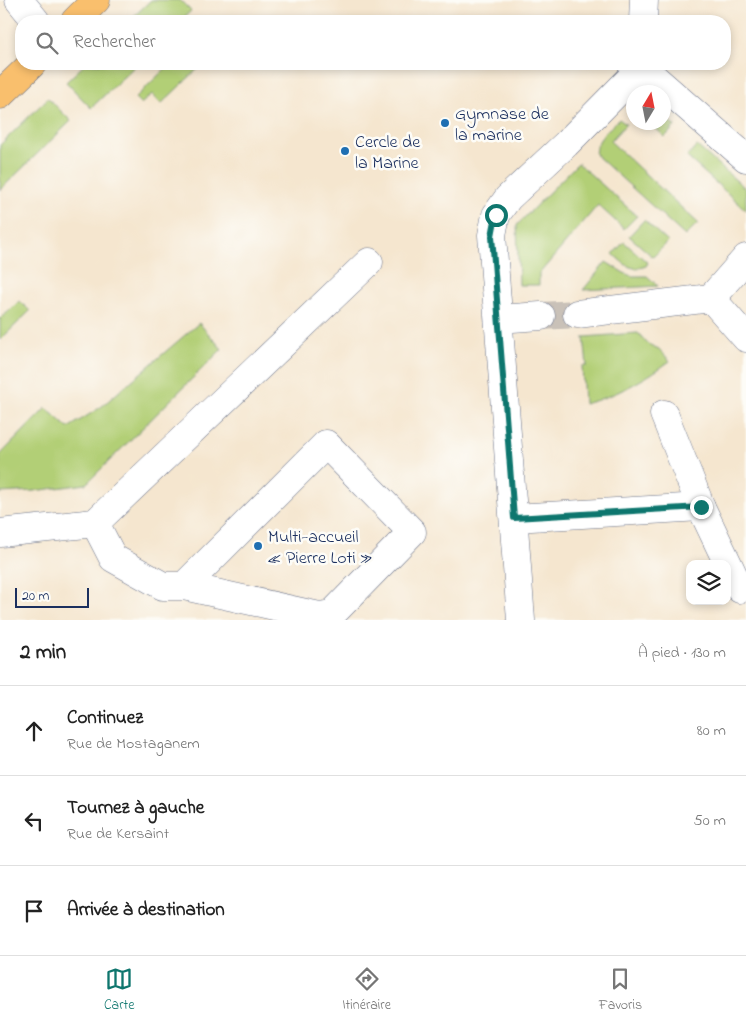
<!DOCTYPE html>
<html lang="fr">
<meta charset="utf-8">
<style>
body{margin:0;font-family:"Indie Flower",sans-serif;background:#f2f2f2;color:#222}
.controls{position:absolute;right:15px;bottom:15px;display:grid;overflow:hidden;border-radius:10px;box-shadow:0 2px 8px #0003}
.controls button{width:45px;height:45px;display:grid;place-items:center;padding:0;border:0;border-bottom:1px solid #e0e0e0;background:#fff;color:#222;font:25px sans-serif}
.compass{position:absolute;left:626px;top:85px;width:45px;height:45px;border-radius:50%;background:#fff;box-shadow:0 2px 8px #0003;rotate:10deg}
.scale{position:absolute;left:15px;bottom:12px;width:74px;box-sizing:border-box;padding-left:5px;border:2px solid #1b2f5e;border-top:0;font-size:14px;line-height:18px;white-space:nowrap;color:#1b2f5e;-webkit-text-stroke:4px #fdfcf7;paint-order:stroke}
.stop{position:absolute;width:15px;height:15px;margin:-11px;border:4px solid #0f766e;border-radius:50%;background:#fff}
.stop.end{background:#0f766e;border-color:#fff;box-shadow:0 1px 5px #0008}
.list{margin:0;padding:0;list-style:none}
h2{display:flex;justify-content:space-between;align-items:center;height:65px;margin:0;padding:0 20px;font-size:21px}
h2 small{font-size:16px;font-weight:400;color:#767676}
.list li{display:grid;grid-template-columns:32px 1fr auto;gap:15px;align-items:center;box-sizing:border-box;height:90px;padding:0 20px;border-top:1px solid #e0e0e0}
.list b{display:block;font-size:19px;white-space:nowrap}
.list p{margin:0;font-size:16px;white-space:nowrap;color:#767676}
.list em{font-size:16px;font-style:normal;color:#767676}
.icon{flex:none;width:28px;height:28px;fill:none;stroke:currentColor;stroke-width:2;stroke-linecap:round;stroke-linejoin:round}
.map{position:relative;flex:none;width:746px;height:620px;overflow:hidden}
.search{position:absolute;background:#fff;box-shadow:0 2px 8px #0003;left:15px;right:15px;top:15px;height:55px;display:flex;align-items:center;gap:12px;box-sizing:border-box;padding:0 18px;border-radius:20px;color:#767676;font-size:19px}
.sheet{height:335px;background:#fff}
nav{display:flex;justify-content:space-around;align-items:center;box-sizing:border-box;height:70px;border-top:1px solid #e0e0e0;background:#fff;font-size:14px;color:#767676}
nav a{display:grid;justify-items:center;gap:2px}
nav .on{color:#0f766e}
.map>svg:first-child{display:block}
.green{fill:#b2cf76;stroke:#667f6a}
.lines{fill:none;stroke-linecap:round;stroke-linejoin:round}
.minor-tunnel{stroke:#c9c1b8;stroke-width:28;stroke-dasharray:28 14;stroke-linecap:butt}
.minor-casing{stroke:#676f86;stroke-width:29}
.major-casing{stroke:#676f86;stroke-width:29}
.minor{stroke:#fff;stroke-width:28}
.major{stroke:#f9bf6d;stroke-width:28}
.route{stroke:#0f766e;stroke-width:6}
.poi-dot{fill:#1f6fb2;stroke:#fdfcf7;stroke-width:2}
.labels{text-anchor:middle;stroke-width:5;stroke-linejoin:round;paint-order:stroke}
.poi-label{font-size:18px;fill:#1b2f5e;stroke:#fdfcf7;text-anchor:start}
</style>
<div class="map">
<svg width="746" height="620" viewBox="0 0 746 620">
<rect width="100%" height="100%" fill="#fdfcf7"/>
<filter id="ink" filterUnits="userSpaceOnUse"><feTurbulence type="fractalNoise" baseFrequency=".02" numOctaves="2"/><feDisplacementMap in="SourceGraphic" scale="10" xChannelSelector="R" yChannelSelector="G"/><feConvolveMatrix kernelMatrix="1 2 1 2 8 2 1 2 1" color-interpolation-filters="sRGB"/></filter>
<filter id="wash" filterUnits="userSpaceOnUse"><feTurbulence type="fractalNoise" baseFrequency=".0096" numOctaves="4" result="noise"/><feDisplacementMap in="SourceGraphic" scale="20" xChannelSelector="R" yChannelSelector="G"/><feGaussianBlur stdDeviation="1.12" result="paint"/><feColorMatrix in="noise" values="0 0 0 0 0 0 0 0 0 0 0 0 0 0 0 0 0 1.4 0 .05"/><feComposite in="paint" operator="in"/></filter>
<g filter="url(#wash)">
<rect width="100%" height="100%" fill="#f5e6cf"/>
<g class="green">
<path d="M151,0H180L191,11L180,21H129Z"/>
<path d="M85,64H137L91,108L66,82Z"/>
<path d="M170,64H203L161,104L152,94L141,104L135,98Z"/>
<path d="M48,98L71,121L0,190V145Z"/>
<path d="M664,116L675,126L665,137L650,123L664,122Z"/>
<path d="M619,119L626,124L610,141L698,223L685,236L595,154C596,139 609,129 619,119Z"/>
<path d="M697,146L746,189V210L687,157Z"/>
<path d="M578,163L637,216L624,229L598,205L539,274V285H519L517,225Z"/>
<path d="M644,220L668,242L653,257L629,236Z"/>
<path d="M624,242L648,263L646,266C631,272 624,264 613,254Z"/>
<path d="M606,262L624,273L632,276H647L658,286L583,290Z"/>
<path d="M20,301L30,311L0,340V319Z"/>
<path d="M199,323L222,349L86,484L34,491L0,493V455L46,408L68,428L101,407Z"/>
<path d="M638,333L648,344L659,349L670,361C644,380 616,396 584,404L582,366H587L584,337Z"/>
</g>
</g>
<g filter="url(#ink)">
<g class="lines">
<path class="minor-tunnel" d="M541,316L577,314"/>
<defs>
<g id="minor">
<path d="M19,0L36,21"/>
<path d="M643,21L644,0"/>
<path d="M642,67L746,158"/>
<path d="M711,298L746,258"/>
<path d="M711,298L746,338"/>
<path d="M577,314L711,298"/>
<path d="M499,319L541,316"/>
<path d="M664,414L701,507L740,589"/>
<path d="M514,518L701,507"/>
<path d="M95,523L113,558L163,586H184L319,616L332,614L412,532L326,444L184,586"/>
<path d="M0,533L95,523L369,262"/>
<path d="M521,620L492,235L496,215L508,198L566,144L642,67"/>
</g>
<g id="major">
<path d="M75,21L96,0"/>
<path d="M0,95L32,64"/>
</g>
</defs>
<use href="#minor" class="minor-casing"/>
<use href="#major" class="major-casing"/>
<use href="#minor" class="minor"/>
<use href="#major" class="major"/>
</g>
</g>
<g class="lines" filter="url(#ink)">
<path class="route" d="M496,215L492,236L514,518L701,507"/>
</g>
<g class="poi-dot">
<circle cx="445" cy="123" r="5"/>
<circle cx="345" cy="151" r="5"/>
<circle cx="258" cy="546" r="5"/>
</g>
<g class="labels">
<g class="poi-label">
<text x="455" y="119">Gymnase de<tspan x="455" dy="21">la marine</tspan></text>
<text x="355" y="147">Cercle de<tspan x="355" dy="21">la Marine</tspan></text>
<text x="268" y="542">Multi-accueil<tspan x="268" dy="21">« Pierre Loti »</tspan></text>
</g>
</g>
</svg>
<div class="controls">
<button><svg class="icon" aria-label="layers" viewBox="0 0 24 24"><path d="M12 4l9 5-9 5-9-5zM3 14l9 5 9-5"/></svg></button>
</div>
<svg class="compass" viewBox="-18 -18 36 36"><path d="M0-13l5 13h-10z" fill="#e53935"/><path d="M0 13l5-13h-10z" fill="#767676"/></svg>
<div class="scale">20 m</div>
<div class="stop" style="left:496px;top:215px"></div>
<div class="stop end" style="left:701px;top:507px"></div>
<div class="search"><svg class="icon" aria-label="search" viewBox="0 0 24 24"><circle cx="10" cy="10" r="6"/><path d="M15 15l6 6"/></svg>Rechercher</div>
</div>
<section class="sheet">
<h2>2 min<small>À pied · 130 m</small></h2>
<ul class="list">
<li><svg class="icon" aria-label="ahead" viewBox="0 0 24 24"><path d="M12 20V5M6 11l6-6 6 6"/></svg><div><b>Continuez</b><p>Rue de Mostaganem</p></div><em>80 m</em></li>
<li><svg class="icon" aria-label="left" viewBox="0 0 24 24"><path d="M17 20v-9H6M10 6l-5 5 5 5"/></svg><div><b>Tournez à gauche</b><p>Rue de Kersaint</p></div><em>50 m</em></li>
<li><svg class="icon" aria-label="arrive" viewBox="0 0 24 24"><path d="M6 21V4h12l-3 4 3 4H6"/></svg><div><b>Arrivée à destination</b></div></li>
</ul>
</section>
<nav>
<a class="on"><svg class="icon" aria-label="map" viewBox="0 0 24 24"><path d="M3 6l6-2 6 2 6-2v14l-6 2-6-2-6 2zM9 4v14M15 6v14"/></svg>Carte</a>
<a><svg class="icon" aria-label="directions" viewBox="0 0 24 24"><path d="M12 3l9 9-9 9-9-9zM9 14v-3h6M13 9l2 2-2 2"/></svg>Itinéraire</a>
<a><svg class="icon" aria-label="saved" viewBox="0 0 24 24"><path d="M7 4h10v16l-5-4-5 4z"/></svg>Favoris</a>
</nav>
